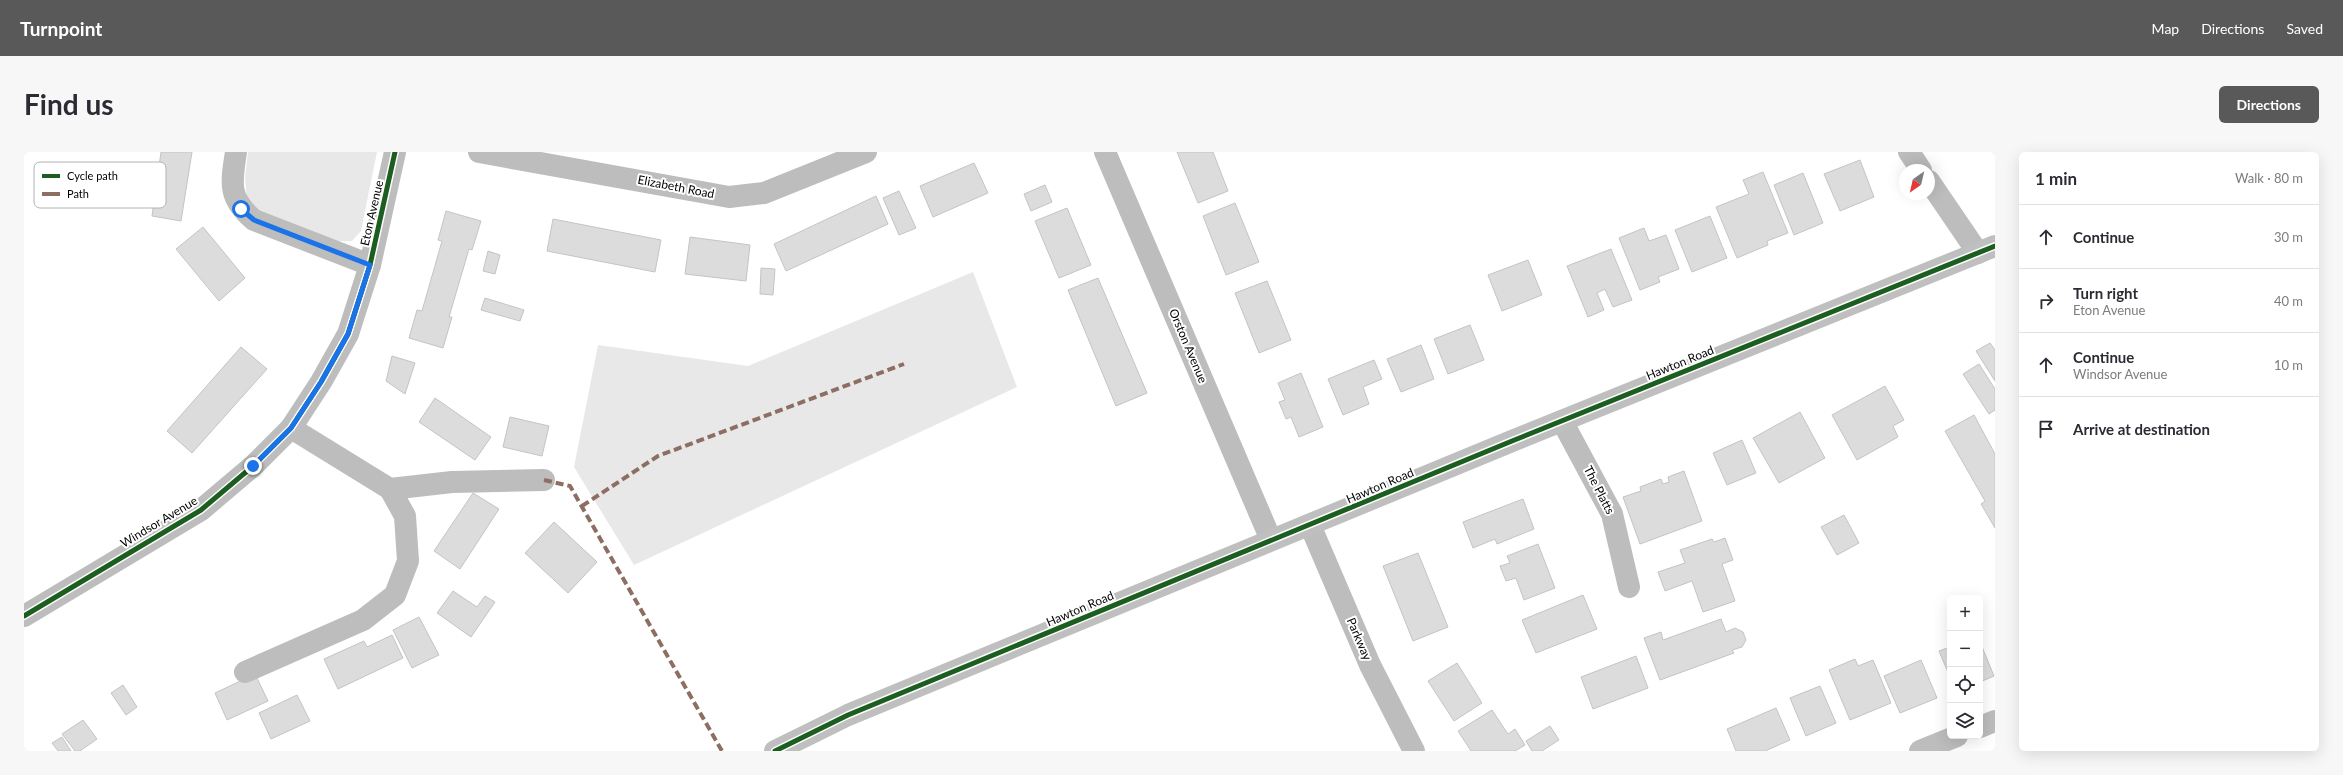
<!DOCTYPE html>
<meta charset="utf-8">
<style>
body{margin:0;font-family:Lato,sans-serif;background:#f7f7f7;color:#2b2b33}
.controls{position:absolute;right:12px;bottom:12px;display:grid;overflow:hidden;border-radius:6px;box-shadow:0 4px 16px #0002}
.controls button{width:36px;height:36px;display:grid;place-items:center;padding:0;border:0;border-bottom:1px solid #e1e1e2;background:#fff;color:#2b2b33;font:20px sans-serif}
.compass{position:absolute;left:1875px;top:12px;width:36px;height:36px;border-radius:50%;background:#fff;box-shadow:0 4px 16px #0002;rotate:214deg}
.stop{position:absolute;width:12px;height:12px;margin:-9px;border:3px solid #1a73e8;border-radius:50%;background:#fff}
.stop.end{background:#1a73e8;border-color:#fff;box-shadow:0 1px 4px #0008}
.list{margin:0;padding:0;list-style:none}
h2{display:flex;justify-content:space-between;align-items:center;height:52px;margin:0;padding:0 16px;font-size:17px}
h2 small{font-size:13px;font-weight:400;color:#7c7c81}
.list li{display:grid;grid-template-columns:26px 1fr auto;gap:12px;align-items:center;box-sizing:border-box;height:64px;padding:0 16px;border-top:1px solid #e1e1e2}
.list b{display:block;font-size:15px;white-space:nowrap}
.list p{margin:0;font-size:13px;white-space:nowrap;color:#7c7c81}
.list em{font-size:13px;font-style:normal;color:#7c7c81}
.icon{flex:none;width:22px;height:22px;fill:none;stroke:currentColor;stroke-width:2;stroke-linecap:round;stroke-linejoin:round}
.map{position:relative;flex:none;width:1971px;height:599px;overflow:hidden;border-radius:6px}
header{display:flex;align-items:center;gap:24px;box-sizing:border-box;height:56px;padding:0 20px;background:#595959;color:#fff}
header strong{font-size:19px}
nav{display:flex;gap:22px;margin-inline-start:auto;font-size:14px}
.intro{display:flex;align-items:center;justify-content:space-between;box-sizing:border-box;height:96px;padding:0 24px}
h1{margin:0;font-size:28px}
.button{padding:10px 18px;border-radius:6px;background:#595959;color:#fff;font-size:14px;font-weight:700}
main{display:flex;gap:24px;padding:0 24px}
aside{flex:1;background:#fff;border-radius:6px;box-shadow:0 4px 16px #0002}
.map>svg:first-child{display:block}
.green{fill:#e8e8e8}
.building{fill:#dcdcdc;stroke:#c4c4c4}
.lines{fill:none;stroke-linecap:round;stroke-linejoin:round}
.street{stroke:#bdbdbd;stroke-width:22}
.secondary{stroke:#bfbfbf;stroke-width:22}
.quiet{stroke:#8d6e63;stroke-width:4;stroke-dasharray:8 4;stroke-linecap:butt}
.cycleway-casing{stroke:#fff;stroke-width:8}
.cycleway{stroke:#1b5e20;stroke-width:5}
.route{stroke:#1a73e8;stroke-width:5}
.labels{text-anchor:middle;stroke-width:4;stroke-linejoin:round;paint-order:stroke}
.street-label{font-size:12px;fill:#000;stroke:#fff}
.key{fill:#fff;stroke:#b2b2b2;stroke-width:1}
.key-label{font-size:11px;fill:#000}
</style>
<header>
<strong>Turnpoint</strong>
<nav><a>Map</a><a>Directions</a><a>Saved</a></nav>
</header>
<div class="intro"><h1>Find us</h1><a class="button">Directions</a></div>
<main>
<div class="map">
<svg width="1971" height="599" viewBox="0 0 1971 599">
<rect width="100%" height="100%" fill="#fff"/>
<g class="green">
<path d="M224,0H353L337,79L328,89H311L242,65L223,47L221,26Z"/>
<path d="M949,120L993,235L610,413L550,315L574,193L724,214Z"/>
</g>
<g class="building">
<path d="M137,0H168L157,69L128,64Z"/>
<path d="M1153,0H1189L1204,39L1174,51Z"/>
<path d="M1836,8L1850,45L1816,59L1800,22Z"/>
<path d="M950,11L964,41L909,65L896,34Z"/>
<path d="M1739,20L1764,81L1743,89L1744,93L1713,106L1692,55L1725,42L1719,28Z"/>
<path d="M1779,21L1799,71L1770,83L1750,33Z"/>
<path d="M1021,33L1028,50L1007,59L1000,42Z"/>
<path d="M875,39L892,76L875,83L859,46Z"/>
<path d="M852,44L864,72L762,119L750,92Z"/>
<path d="M1211,51L1235,110L1202,123L1179,64Z"/>
<path d="M1043,56L1067,113L1035,126L1011,69Z"/>
<path d="M422,59L457,69L448,98L445,97L425,165H428L419,196L385,186L393,158L398,159L418,89L414,88Z"/>
<path d="M1686,64L1703,106L1668,120L1651,78Z"/>
<path d="M529,67L637,88L631,120L523,99Z"/>
<path d="M179,75L221,126L195,149L152,97Z"/>
<path d="M1620,76L1625,89L1642,83L1655,117L1634,125L1636,130L1616,138L1595,86Z"/>
<path d="M666,85L726,93L722,129L661,122Z"/>
<path d="M1587,97L1608,148L1589,155L1581,137L1573,141L1580,158L1564,165L1543,114Z"/>
<path d="M464,99L476,103L471,122L459,119Z"/>
<path d="M1504,108L1518,143L1478,159L1464,123Z"/>
<path d="M737,116L751,117L749,143L736,142Z"/>
<path d="M1074,126L1123,241L1092,254L1044,138Z"/>
<path d="M1243,129L1267,188L1235,201L1211,141Z"/>
<path d="M461,146L500,158L496,169L457,158Z"/>
<path d="M1446,173L1460,208L1424,222L1410,187Z"/>
<path d="M1966,191L1971,198V229L1952,199Z"/>
<path d="M1397,193L1410,227L1377,240L1363,207Z"/>
<path d="M217,195L243,217L168,301L143,279Z"/>
<path d="M368,204L391,211L381,242L362,229Z"/>
<path d="M1350,208L1358,227L1339,235L1345,252L1319,263L1304,227Z"/>
<path d="M1955,212L1971,237V258L1965,262L1939,222Z"/>
<path d="M1277,221L1299,275L1275,285L1267,265L1262,267L1255,250L1261,248L1254,231Z"/>
<path d="M1861,234L1880,268L1869,274L1874,285L1833,308L1808,263Z"/>
<path d="M411,246L467,285L451,308L395,270Z"/>
<path d="M1776,260L1801,306L1755,331L1729,286Z"/>
<path d="M1950,263L1971,302V376L1957,352L1961,349L1921,279Z"/>
<path d="M486,265L525,274L518,304L479,295Z"/>
<path d="M1718,288L1732,321L1703,333L1689,301Z"/>
<path d="M1660,319L1678,369L1616,392L1599,345L1617,339L1616,335L1637,327L1639,332L1645,330L1644,325Z"/>
<path d="M449,341L475,357L436,417L410,399Z"/>
<path d="M1499,347L1510,377L1473,392L1471,387L1449,396L1439,370Z"/>
<path d="M1820,363L1835,391L1813,403L1797,375Z"/>
<path d="M530,370L573,410L544,441L501,401Z"/>
<path d="M1701,386L1709,408L1698,412L1711,449L1679,460L1668,429L1641,439L1634,420L1661,411L1656,398L1688,387L1690,390Z"/>
<path d="M1514,392L1531,436L1500,448L1492,426L1482,429L1476,414L1486,411L1483,404Z"/>
<path d="M1394,401L1424,475L1389,489L1359,414Z"/>
<path d="M429,439L453,455L461,444L471,450L447,485L413,461Z"/>
<path d="M1559,443L1573,477L1512,501L1498,468Z"/>
<path d="M395,465L415,503L388,516L369,478Z"/>
<path d="M1697,467L1702,480L1711,476L1719,480L1722,488L1718,495L1708,498L1710,501L1636,528L1620,486L1637,480L1639,488Z"/>
<path d="M368,483L379,506L314,537L300,507L340,489L343,495Z"/>
<path d="M1956,490L1970,524L1956,530Z"/>
<path d="M1926,495V525L1915,499Z"/>
<path d="M1612,504L1624,536L1569,557L1557,525Z"/>
<path d="M1831,507L1834,514L1849,508L1867,551L1826,568L1805,518Z"/>
<path d="M1897,508L1913,546L1876,561L1860,524Z"/>
<path d="M1433,511L1458,551L1430,569L1404,529Z"/>
<path d="M231,522L244,549L203,568L191,541Z"/>
<path d="M99,533L113,555L102,563L87,541Z"/>
<path d="M1796,534L1812,571L1782,584L1766,546Z"/>
<path d="M273,543L286,569L247,587L235,561Z"/>
<path d="M1752,556L1766,588L1741,599H1712L1703,577Z"/>
<path d="M1468,558L1484,582L1491,577L1501,593L1491,599H1447L1434,579Z"/>
<path d="M59,568L73,587L56,599H51L38,582Z"/>
<path d="M1526,574L1535,588L1518,599H1508L1502,589Z"/>
<path d="M38,585L47,599H34L28,591Z"/>
</g>
<g class="lines">
<g class="street">
<path d="M212,0C207,32 204,46 230,68L346,113"/>
<path d="M455,0L705,45L740,41L842,0"/>
<path d="M1081,0L1247,388"/>
<path d="M1885,0L1897,18"/>
<path d="M1905,29L1954,101"/>
<path d="M1538,269L1588,362L1605,435"/>
<path d="M366,337L428,330L520,328"/>
<path d="M1286,373L1346,513L1390,599"/>
<path d="M0,464L177,358L229,314L267,276L297,230L324,182L346,113L371,0"/>
<path d="M221,520L339,468L371,443L384,409L381,364L366,337L267,276"/>
<path d="M1956,575L1971,569"/>
<path d="M1896,599L1933,584"/>
</g>
<path class="secondary" d="M751,599L824,563L1488,289L1971,94"/>
<g class="quiet">
<path d="M520,328L546,334L698,599"/>
<path d="M558,354L634,304L880,212"/>
</g>
<defs>
<g id="cycleway">
<path d="M0,464L177,358L229,314L267,276L297,230L324,182L346,113L371,0"/>
<path d="M751,599L824,563L1488,289L1971,94"/>
</g>
</defs>
<use href="#cycleway" class="cycleway-casing"/>
<use href="#cycleway" class="cycleway"/>
</g>
<g class="lines">
<path class="route" d="M217,57L230,68L346,113L324,182L297,230L267,276L229,314"/>
</g>
<g class="labels">
<g class="street-label">
<text transform="translate(652 35) rotate(11)" y="4">Elizabeth Road</text>
<text transform="translate(348 61) rotate(-77)" y="4">Eton Avenue</text>
<text transform="translate(1164 194) rotate(67)" y="4">Orston Avenue</text>
<text transform="translate(1656 211) rotate(-22)" y="4">Hawton Road</text>
<text transform="translate(1356 334) rotate(-23)" y="4">Hawton Road</text>
<text transform="translate(1575 338) rotate(63)" y="4">The Platts</text>
<text transform="translate(135 370) rotate(-31)" y="4">Windsor Avenue</text>
<text transform="translate(1056 457) rotate(-23)" y="4">Hawton Road</text>
<text transform="translate(1335 487) rotate(67)" y="4">Parkway</text>
</g>
</g>
<rect x="10" y="10" width="132" height="46" rx="6" class="key"/>
<rect x="18" y="22" width="18" height="4" fill="#1b5e20"/>
<rect x="18" y="40" width="18" height="4" fill="#8d6e63"/>
<g class="key-label">
<text x="43" y="28">Cycle path</text>
<text x="43" y="46">Path</text>
</g>
</svg>
<div class="controls">
<button>+</button>
<button>−</button>
<button><svg class="icon" aria-label="locate" viewBox="0 0 24 24"><circle cx="12" cy="12" r="6"/><path d="M12 2v4M12 18v4M2 12h4M18 12h4"/></svg></button>
<button><svg class="icon" aria-label="layers" viewBox="0 0 24 24"><path d="M12 4l9 5-9 5-9-5zM3 14l9 5 9-5"/></svg></button>
</div>
<svg class="compass" viewBox="-18 -18 36 36"><path d="M0-13l5 13h-10z" fill="#e53935"/><path d="M0 13l5-13h-10z" fill="#7c7c81"/></svg>
<div class="stop" style="left:217px;top:57px"></div>
<div class="stop end" style="left:229px;top:314px"></div>
</div>
<aside>
<h2>1 min<small>Walk · 80 m</small></h2>
<ul class="list">
<li><svg class="icon" aria-label="ahead" viewBox="0 0 24 24"><path d="M12 20V5M6 11l6-6 6 6"/></svg><div><b>Continue</b></div><em>30 m</em></li>
<li><svg class="icon" aria-label="right" viewBox="0 0 24 24"><path d="M7 20v-9h11M14 6l5 5-5 5"/></svg><div><b>Turn right</b><p>Eton Avenue</p></div><em>40 m</em></li>
<li><svg class="icon" aria-label="ahead" viewBox="0 0 24 24"><path d="M12 20V5M6 11l6-6 6 6"/></svg><div><b>Continue</b><p>Windsor Avenue</p></div><em>10 m</em></li>
<li><svg class="icon" aria-label="arrive" viewBox="0 0 24 24"><path d="M6 21V4h12l-3 4 3 4H6"/></svg><div><b>Arrive at destination</b></div></li>
</ul>
</aside>
</main>
